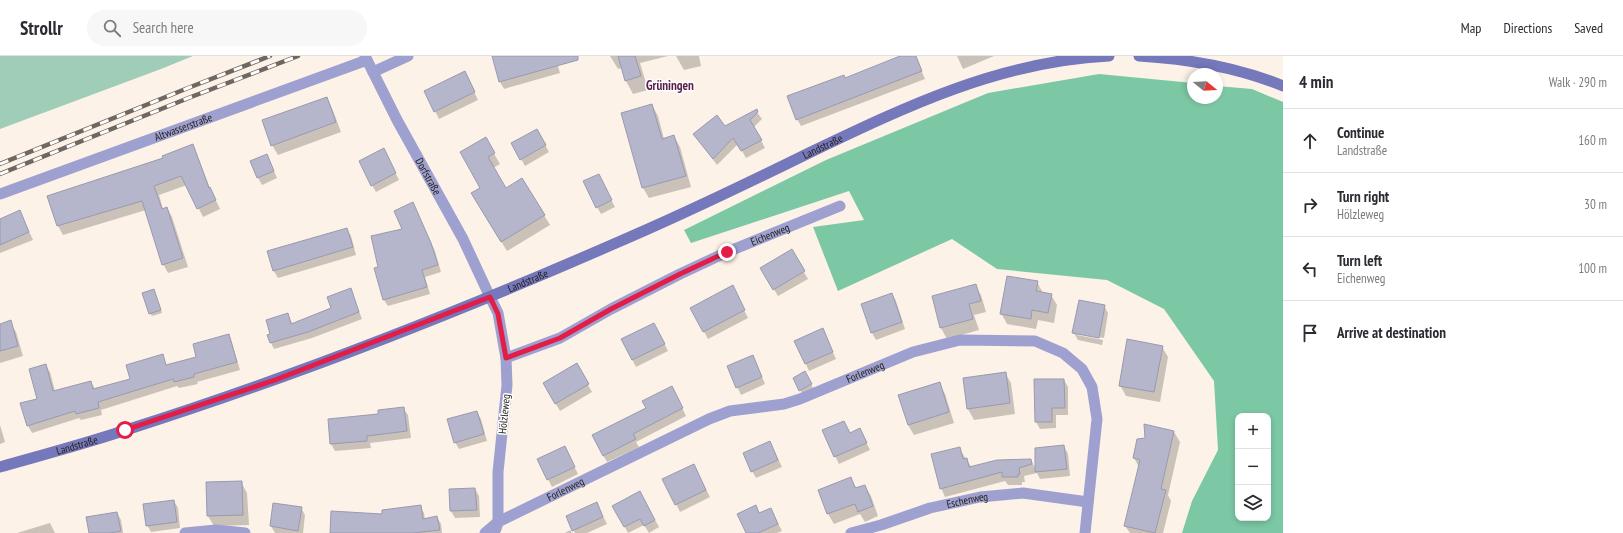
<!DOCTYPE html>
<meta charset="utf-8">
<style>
body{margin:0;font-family:"PT Sans Narrow",sans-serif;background:#f7f7f7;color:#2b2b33}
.controls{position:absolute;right:12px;bottom:12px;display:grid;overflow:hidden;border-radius:8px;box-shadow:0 2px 6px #0003}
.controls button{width:36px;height:36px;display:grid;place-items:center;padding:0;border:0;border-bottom:1px solid #e1e1e2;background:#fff;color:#2b2b33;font:20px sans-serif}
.compass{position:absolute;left:1187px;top:12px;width:36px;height:36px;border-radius:50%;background:#fff;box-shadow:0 2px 6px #0003;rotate:108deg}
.stop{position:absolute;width:12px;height:12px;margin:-9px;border:3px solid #e11d48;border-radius:50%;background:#fff}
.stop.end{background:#e11d48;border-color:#fff;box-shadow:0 1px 4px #0008}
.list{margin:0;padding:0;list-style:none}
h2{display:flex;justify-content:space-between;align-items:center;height:52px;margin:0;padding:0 16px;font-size:17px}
h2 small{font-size:13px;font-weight:400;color:#7c7c81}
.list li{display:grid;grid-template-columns:26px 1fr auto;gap:12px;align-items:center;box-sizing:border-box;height:64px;padding:0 16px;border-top:1px solid #e1e1e2}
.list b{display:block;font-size:15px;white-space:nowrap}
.list p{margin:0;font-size:13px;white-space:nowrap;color:#7c7c81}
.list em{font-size:13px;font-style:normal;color:#7c7c81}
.icon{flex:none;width:22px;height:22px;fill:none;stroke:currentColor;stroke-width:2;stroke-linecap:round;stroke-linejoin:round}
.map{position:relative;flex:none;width:1283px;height:477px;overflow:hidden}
header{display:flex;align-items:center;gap:24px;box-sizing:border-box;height:56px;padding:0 20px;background:#fff;border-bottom:1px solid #e1e1e2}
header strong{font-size:19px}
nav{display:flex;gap:22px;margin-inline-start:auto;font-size:14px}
.search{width:280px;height:36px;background:#f7f7f7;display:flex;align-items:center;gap:10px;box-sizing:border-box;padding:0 14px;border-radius:22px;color:#7c7c81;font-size:15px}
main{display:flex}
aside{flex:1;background:#fff}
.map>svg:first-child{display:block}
.green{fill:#a0cdb7}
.forest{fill:#7cc8a5;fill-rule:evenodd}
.shadow{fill:#0003}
.building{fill:#b5b6cc;stroke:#989aaf}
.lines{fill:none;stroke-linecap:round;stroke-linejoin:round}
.minor{stroke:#9ea1d0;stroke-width:11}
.tertiary{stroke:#9ea1d0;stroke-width:11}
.secondary{stroke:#7678bc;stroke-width:11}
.rail-casing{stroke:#706860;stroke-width:4.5}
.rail{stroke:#fff;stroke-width:3;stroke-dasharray:9;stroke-linecap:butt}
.route{stroke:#e11d48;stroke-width:5}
.labels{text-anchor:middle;stroke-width:3;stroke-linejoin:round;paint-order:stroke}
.street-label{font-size:11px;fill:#262019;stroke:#fff}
.quarter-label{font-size:13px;font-weight:bold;fill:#571f4a;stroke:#fff}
</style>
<header>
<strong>Strollr</strong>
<div class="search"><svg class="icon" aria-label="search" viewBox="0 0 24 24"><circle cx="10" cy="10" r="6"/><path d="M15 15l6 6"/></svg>Search here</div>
<nav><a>Map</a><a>Directions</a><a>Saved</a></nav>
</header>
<main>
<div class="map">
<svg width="1283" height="477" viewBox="0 0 1283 477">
<rect width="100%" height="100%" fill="#fdf2e7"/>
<path class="green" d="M0,0H193L161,13L0,73Z"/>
<path class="forest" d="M1099,18L1193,27V42H1217V30L1252,33L1283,46V477H1182L1192,445L1218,394L1214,325L1164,253L1107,224L997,213L952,183L838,235L813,171L864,164L849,135L691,187L684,174L826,104L988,37ZM1238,360H1268V462H1238Z"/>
<g class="shadow">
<path d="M493,0H555L560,17L504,33L500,26Z"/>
<path d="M610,0H668L640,7L648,34L633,38L626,25L622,12L618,13Z"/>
<path d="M676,0H699L701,10L684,14Z"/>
<path d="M903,0H915L925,23L801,70L797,63Z"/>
<path d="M957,0H994L963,13Z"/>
<path d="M468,23L478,44L439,63L425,35Z"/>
<path d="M327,42L332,52L341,76L278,99L272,89Z"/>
<path d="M652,49L658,60L664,83L674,80L680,91L691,131L649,142L643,132L623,57Z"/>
<path d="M756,55L762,63L754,71L765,92L746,102L738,88L717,109L694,78L725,72Z"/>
<path d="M537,74L549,96L525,110L513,88Z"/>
<path d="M485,82L500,108L493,112L506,133L544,159L550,169L507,195L478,147Z"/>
<path d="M192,90L197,99L210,132L220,153L203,161L187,129L159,139L163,153L167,152L172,161L188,211L168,217L163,208L146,154L63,179L58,170L49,141L164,103Z"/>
<path d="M387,100L399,124L376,136L372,129Z"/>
<path d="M270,106L277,122L262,129L258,122Z"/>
<path d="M602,126L615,151L601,158L597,151Z"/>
<path d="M413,148L435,195L441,216L425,221L430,238L388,250L384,244L375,213L379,211L403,174Z"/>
<path d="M20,156L33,184L0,197V164Z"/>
<path d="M347,173L351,180L356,199L278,222L274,215L268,196Z"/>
<path d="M792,195L808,223L778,240L761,212Z"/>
<path d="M1037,226L1043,237L1051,239L1057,249L1054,267L1038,264L1036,273L1007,268L1001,257Z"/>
<path d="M975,229L981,239L986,256L974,259L979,274L947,283L941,272L933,241Z"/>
<path d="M351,234L362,263L312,282L274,293L271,287V278L288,258L293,269L332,252Z"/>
<path d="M735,236L748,262L708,283L691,252Z"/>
<path d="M155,237L162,257L152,260L150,257Z"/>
<path d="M892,238L896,245L905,273L876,284L872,277L862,249Z"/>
<path d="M1104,250L1108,257L1104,282L1077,277V279L1103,284L1102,289L1078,284L1074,277Z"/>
<path d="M10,266L16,276L23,300L0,307V269Z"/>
<path d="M658,275L668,295L636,311L622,284Z"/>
<path d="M228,279L232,287L240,314L197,326L198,328L179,332L177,330L101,354L102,359L81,364L79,362L32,377L28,370L38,343L45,309L50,316L55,335L91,326L95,333L131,324L162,299L167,310L198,302Z"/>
<path d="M826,281L836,303L809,315L796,285Z"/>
<path d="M1162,291L1168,301L1160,346L1126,340L1120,329Z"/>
<path d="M756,307L765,328L741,339L728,311Z"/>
<path d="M576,308L592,336L560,355L544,328Z"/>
<path d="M805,316L813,332L802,337L800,334Z"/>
<path d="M1005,317L1011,327L1015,358L974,364L968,353L964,323Z"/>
<path d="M1064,324L1068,331V359H1056V372L1040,373L1036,366Z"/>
<path d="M939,327L945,338L954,367L914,379L908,369L900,340Z"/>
<path d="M676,339L686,360L636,386L639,391L607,406L603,399Z"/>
<path d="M403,352L408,359L411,382L370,387L371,392L335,395L331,388L379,359Z"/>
<path d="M477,356L481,363L487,385L459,393L455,386Z"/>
<path d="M844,366L850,378L860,374L870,394L839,408L823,375Z"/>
<path d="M0,369L5,386L0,388Z"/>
<path d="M1174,376L1180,386L1168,439L1171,445L1163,477H1130L1125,470L1139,411L1134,402Z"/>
<path d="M770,386L782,411L756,422L752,415Z"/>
<path d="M1064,390L1068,398L1070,420L1040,423L1037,417L1024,420L1025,426H1022V429H1008L1005,425L945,441L941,432L959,392L972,412L1031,404L1036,414Z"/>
<path d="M568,398L578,418L552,431L538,403Z"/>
<path d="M697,416L710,441L680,456L664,423Z"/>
<path d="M851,422L857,433L865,430L871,440L878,460L865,466L860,458L834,468L828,458L819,435Z"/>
<path d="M241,426L247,437L249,469L214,470L208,460Z"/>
<path d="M475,433L479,440L480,461L455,462L451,455Z"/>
<path d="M639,436L659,471L649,477L644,469L628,477L614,450Z"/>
<path d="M174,445L178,452L180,472L151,476L147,469Z"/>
<path d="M274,448L301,452L305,459L303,477H275L271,470Z"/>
<path d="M597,448L607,468L587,477H575L573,474Z"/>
<path d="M420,450L424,457L425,464L437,461L441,468L442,477H331L383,459Z"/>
<path d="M755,450L760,457L771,453L782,475L777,477H747Z"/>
<path d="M117,457L121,464L123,477H90Z"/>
<path d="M50,467L55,477H17Z"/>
<path d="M570,474L572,477H565Z"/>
</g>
<g class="building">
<path d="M492,0H578V4L499,26Z"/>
<path d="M618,0H635L641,20L625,25Z"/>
<path d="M900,0H916L922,15L796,64L787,40L844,19L845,22Z"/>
<path d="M465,15L475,36L434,56L424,35Z"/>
<path d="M327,41L336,66L271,90L262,64Z"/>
<path d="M652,48L662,83L674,79L686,120L642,132L621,57Z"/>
<path d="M757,53L758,56L750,64L762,84L741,95L733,82L713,103L693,78L717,59L725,70Z"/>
<path d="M537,73L546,89L520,104L511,87Z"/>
<path d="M486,81L495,97L488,101L506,132L522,122L545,159L501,186L471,137L480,132L460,96Z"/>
<path d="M193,88L209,132L210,131L216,144L197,153L181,120L154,130L162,153L167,151L183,202L162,209L142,145L57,170L47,140L163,102L162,100Z"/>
<path d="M384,92L396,117L371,130L359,105Z"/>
<path d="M267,98L274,115L257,122L250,105Z"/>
<path d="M599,118L612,144L596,152L583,125Z"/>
<path d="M413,146L431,187L438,209L422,214L427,231L383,244L374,212L378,211L371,180L402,173L394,155Z"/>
<path d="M20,154L29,176L0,189V163Z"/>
<path d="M347,172L353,191L273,215L267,195Z"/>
<path d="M792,193L805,215L773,234L760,212Z"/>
<path d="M1007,220L1038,225L1036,235L1052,238L1048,257L1032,254L1031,263L1000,258Z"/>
<path d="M976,228L981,245L969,248L973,263L940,272L932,240Z"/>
<path d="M733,229L745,254L703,276L690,252Z"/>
<path d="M351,232L359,256L308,276L270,287L267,279L270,278L266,264L288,257L291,268L331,252L327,241Z"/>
<path d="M154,233L161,254L149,258L142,237Z"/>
<path d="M892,237L902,266L871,277L861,248Z"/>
<path d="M1079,244L1105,249L1099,282L1072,277Z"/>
<path d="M11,264L18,290L0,295V268Z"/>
<path d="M654,267L665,288L632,304L621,283Z"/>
<path d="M823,272L833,296L805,308L794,285Z"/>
<path d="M229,278L237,306L194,318V321L174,326L173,323L98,346L99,352L76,358L75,355L27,370L20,347L37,343L29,313L46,308L53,335L91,325L93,333L130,323L126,309L163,298L166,309L196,301L193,288Z"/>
<path d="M1127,283L1163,290L1154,336L1119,330Z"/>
<path d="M753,299L762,321L736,332L727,310Z"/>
<path d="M577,307L589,328L555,348L543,327Z"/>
<path d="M805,315L812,328L799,335L793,322Z"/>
<path d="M1006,316L1010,347L967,353L963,322Z"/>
<path d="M1034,323H1064L1065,352H1052V366H1035Z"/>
<path d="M940,326L949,356L908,369L898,339Z"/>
<path d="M672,330L683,352L633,378L636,383L603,400L592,379L646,352L642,345Z"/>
<path d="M404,351L407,375L367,380V385L330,388L328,363L378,358V354Z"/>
<path d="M477,355L484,378L454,387L447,363Z"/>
<path d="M844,365L850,377L860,372L867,387L834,401L822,374Z"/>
<path d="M1144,368L1174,375L1161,433L1166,434L1155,477L1124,470L1140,404L1133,402L1137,383L1145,382Z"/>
<path d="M770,385L778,404L751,416L743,397Z"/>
<path d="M1064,389L1067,413L1035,416V392Z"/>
<path d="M565,390L575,411L547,424L537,403Z"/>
<path d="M960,391L963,403L967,402L969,411L997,404L1031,403L1032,408L1019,412L1020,418H1018V421H1002V416L940,433L931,398Z"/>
<path d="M694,408L706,434L675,449L662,423Z"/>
<path d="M851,421L855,432L865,429L873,450L858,456L855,448L827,458L818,434Z"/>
<path d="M242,425L243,459L207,460L206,426Z"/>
<path d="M475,432L477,454L450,455L449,433Z"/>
<path d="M640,435L655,464L644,470L640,463L624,471L612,450Z"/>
<path d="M174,444L177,466L146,470L143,448Z"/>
<path d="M597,446L603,461L572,475L566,460Z"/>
<path d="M273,447L302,451L298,475L270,470Z"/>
<path d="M421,449L423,463L437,460L440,474L413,477H330L331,455L382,458V454Z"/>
<path d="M756,449L759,457L771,452L778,468L758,477H746L737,458Z"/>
<path d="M117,456L121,475L110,477H89L86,461Z"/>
</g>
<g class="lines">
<g class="minor">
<path d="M373,16L408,0"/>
<path id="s1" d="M0,138L367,4"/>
<path d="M490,241L498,257L506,302L507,329L498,416V466L496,473"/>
<path id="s2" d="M506,302L560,282L611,253L680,218L727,196L840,150"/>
<path d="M185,477L216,474L245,477"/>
<path id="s3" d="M485,477L498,466L709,363L730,355L784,348L800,343L913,296L960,284L1035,285L1063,297L1082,313L1092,331L1097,363L1085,477"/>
<path id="s4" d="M851,477L881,469L930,452L980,441L1023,437L1088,446"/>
</g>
<path class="tertiary" id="s5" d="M365,0L397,64L463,183L490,241"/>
<g class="secondary">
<path d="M1139,0C1189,3 1237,11 1283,30"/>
<path id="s6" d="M0,411C42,399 84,388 126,374C293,321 456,257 616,187C682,159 746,128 811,96C907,50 1001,5 1109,0"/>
</g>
<defs>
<g id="rail">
<path d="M0,108L188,32L270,0"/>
<path d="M0,118L191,41L298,0"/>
</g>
</defs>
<use href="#rail" class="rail-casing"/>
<use href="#rail" class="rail"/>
</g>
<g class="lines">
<path class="route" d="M125,374L275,324L490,241L498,258L506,302L560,282L611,253L680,218L727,196"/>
</g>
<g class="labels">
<g class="street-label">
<text dy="4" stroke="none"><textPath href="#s1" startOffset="195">Altwasserstraße</textPath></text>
<text dy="4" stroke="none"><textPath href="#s6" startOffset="884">Landstraße</textPath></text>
<text dy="4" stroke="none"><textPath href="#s5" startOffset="136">Dorfstraße</textPath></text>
<text dy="4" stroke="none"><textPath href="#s2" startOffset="292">Eichenweg</textPath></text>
<text dy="4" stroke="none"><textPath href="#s6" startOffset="560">Landstraße</textPath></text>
<text dy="4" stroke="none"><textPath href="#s3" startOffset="416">Forlenweg</textPath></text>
<text transform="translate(504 358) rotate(-84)" y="4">Hölzleweg</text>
<text dy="4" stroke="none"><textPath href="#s6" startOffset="80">Landstraße</textPath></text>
<text dy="4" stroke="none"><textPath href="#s3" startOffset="92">Forlenweg</textPath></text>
<text dy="4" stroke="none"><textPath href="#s4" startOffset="121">Eschenweg</textPath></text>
</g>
<g class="quarter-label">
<text x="670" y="34">Grüningen</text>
</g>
</g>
</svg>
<div class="controls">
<button>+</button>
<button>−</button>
<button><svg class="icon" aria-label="layers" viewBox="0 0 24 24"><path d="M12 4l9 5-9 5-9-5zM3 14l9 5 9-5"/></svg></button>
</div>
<svg class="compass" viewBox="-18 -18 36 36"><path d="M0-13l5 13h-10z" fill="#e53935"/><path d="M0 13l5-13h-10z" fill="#7c7c81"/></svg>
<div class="stop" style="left:125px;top:374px"></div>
<div class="stop end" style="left:727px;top:196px"></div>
</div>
<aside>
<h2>4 min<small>Walk · 290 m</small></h2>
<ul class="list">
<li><svg class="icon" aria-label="ahead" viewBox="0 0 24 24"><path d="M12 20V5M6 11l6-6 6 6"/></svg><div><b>Continue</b><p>Landstraße</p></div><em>160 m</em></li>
<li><svg class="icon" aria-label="right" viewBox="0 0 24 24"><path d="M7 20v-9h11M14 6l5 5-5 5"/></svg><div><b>Turn right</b><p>Hölzleweg</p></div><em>30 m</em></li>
<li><svg class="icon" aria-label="left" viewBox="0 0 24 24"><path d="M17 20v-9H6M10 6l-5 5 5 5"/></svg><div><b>Turn left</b><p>Eichenweg</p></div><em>100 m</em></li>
<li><svg class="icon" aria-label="arrive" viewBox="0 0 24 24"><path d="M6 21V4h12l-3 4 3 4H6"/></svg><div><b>Arrive at destination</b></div></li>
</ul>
</aside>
</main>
